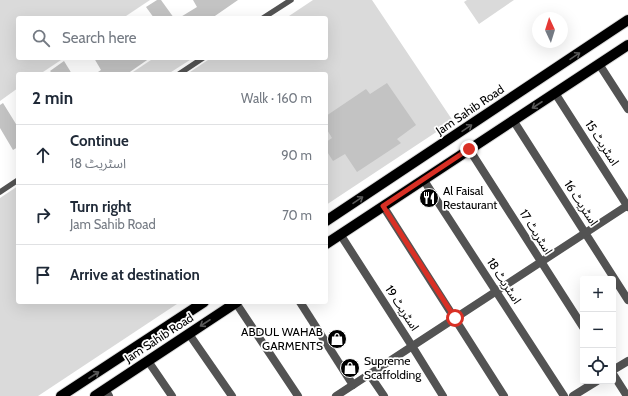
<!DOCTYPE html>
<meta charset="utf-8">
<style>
body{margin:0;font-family:Cabin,"Noto Sans Arabic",sans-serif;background:#f2f2f3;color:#1f2937}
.controls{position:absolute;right:12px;bottom:12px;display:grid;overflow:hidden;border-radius:4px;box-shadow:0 4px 16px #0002}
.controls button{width:36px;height:36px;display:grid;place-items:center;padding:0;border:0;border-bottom:1px solid #e0e1e3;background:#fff;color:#1f2937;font:20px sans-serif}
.compass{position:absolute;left:532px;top:12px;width:36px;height:36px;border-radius:50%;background:#fff;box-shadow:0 4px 16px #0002;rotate:356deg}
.stop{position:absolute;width:12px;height:12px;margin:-9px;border:3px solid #d93025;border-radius:50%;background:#fff}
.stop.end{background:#d93025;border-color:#fff;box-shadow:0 1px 4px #0008}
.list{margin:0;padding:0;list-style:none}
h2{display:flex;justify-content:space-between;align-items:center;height:52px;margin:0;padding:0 16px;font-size:17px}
h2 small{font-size:13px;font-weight:400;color:#747a83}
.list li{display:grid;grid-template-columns:26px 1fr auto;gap:12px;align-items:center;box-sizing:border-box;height:60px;padding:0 16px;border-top:1px solid #e0e1e3}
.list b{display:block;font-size:15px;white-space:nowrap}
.list p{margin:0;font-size:13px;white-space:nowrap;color:#747a83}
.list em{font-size:13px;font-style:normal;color:#747a83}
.icon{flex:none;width:22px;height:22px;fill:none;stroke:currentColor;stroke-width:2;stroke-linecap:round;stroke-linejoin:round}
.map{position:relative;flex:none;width:628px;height:396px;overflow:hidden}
.search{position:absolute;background:#fff;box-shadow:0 4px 16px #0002;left:16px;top:16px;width:312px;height:44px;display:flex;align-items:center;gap:10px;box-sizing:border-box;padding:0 14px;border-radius:4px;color:#747a83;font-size:15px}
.panel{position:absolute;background:#fff;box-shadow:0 4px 16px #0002;left:16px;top:72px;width:312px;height:232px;border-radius:4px}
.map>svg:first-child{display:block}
.green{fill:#dadada}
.building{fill:#c3c3c3}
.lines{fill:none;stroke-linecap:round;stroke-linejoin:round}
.primary-casing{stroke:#dbdbdb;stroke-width:12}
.lane{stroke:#535353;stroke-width:5.5}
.street{stroke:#535353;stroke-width:8}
.primary{stroke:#000;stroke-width:10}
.oneway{stroke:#595959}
.route{stroke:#d93025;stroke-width:5}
.labels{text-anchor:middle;stroke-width:3.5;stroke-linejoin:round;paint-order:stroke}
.street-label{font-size:12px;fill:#000;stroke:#fff}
.poi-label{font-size:12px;fill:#000;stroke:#fff;text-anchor:start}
</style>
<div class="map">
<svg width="628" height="396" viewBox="0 0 628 396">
<rect width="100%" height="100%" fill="#fff"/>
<g class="green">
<path d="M0,0H150L123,18H18V58H64L40,74H18V88L0,101Z"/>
<path d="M313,0H372L453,121L326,205V74H187L211,58H326V18H286Z"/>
<path d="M467,0H514L479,24L464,2Z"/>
<path d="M154,58H193L168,74H130Z"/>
<path d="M18,186V302H180L38,396H0V198Z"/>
</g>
<g class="building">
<path d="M157,0H161L174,18H154L146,7Z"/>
<path d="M193,0H238L212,18H179L197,7Z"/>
<path d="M94,58H113L114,60L117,58H150L127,74H95L101,70Z"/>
<path d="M64,61L72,74H53L50,71Z"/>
<path d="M387,83L416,125L397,139L401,143L357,172L345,154L333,161L326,150V142L332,138L326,128V116L366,89L370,94Z"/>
<path d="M3,103L16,124L18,123V147L13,150L0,128V105Z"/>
</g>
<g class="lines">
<defs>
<g id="primary">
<path d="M326,221L628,20"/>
<path d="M326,244L628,45"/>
<path d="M61,396L204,302"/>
<path d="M95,396L237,302"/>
</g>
</defs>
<use href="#primary" class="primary-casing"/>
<g class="lane">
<path d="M263,18L291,0"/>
<path d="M179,74L203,58"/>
<path d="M0,192L18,180"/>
</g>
<g class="street">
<path d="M599,64L628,109"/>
<path d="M555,93L628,207"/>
<path d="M513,120L628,300"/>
<path d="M469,149L583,327"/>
<path d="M423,179L564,396"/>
<path d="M383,206L504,396"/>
<path d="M340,234L412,346L443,396"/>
<path d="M300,302L353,385"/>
<path d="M236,303L298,396"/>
<path d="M189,334L232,396"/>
<path d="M148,361L172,396"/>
<path d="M613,370L628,361"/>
<path d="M369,374L384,396"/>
<path d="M613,374L627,396"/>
<path d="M105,389L109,396"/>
<path d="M336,396L628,205"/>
<path d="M573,396L597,381"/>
</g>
<use href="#primary" class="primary"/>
</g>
<defs><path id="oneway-shaft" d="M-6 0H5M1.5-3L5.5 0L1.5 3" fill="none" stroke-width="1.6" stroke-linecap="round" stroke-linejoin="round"/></defs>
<g class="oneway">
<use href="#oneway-shaft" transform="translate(575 56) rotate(-34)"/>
<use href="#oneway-shaft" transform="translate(537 105) rotate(147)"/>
<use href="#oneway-shaft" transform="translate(467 128) rotate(-34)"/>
<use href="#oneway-shaft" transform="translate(358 200) rotate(-34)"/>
<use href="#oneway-shaft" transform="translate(205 323) rotate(147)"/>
<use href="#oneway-shaft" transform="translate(94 375) rotate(-33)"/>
</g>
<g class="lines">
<path class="route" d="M455,318L383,206L469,149"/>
</g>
<defs>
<symbol id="restaurant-disc" viewBox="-11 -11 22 22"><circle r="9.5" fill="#000" stroke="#fff"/><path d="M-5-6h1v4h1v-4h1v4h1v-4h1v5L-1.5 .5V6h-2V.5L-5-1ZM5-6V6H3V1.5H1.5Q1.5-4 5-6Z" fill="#fff"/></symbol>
<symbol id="shop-disc" viewBox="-11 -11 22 22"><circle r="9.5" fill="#000" stroke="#fff"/><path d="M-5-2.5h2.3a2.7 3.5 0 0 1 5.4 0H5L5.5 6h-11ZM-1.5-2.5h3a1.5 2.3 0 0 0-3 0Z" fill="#fff"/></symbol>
</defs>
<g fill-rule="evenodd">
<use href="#restaurant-disc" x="418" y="187" width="22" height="22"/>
<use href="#shop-disc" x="326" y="328" width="22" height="22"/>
<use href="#shop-disc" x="339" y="357" width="22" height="22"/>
</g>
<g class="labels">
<g class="street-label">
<text transform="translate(470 110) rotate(-34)" y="4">Jam Sahib Road</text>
<text transform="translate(602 143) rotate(57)" y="4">اسٹریٹ 15</text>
<text transform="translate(581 203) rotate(57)" y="4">اسٹریٹ 16</text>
<text transform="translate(536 232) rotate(58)" y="4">اسٹریٹ 17</text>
<text transform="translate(504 281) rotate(57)" y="4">اسٹریٹ 18</text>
<text transform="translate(402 308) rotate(57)" y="4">اسٹریٹ 19</text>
<text transform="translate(159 338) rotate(-33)" y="4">Jam Sahib Road</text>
</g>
<g class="poi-label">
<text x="443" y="195">Al Faisal<tspan x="443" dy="14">Restaurant</tspan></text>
<text x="323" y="336" text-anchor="end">ABDUL WAHAB<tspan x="323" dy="14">GARMENTS</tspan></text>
<text x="364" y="365">Supreme<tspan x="364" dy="14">Scaffolding</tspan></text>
</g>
</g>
</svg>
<div class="controls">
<button>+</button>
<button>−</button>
<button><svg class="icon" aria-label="locate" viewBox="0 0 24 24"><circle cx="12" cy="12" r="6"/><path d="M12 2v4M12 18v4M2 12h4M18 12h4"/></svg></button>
</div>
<svg class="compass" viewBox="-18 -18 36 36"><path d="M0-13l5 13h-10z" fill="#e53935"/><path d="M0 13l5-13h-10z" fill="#747a83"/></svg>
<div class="stop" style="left:455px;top:318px"></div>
<div class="stop end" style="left:469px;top:149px"></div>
<div class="search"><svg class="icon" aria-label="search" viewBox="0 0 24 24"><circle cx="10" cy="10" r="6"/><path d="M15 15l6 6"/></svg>Search here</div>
<section class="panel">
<h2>2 min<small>Walk · 160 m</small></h2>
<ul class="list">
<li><svg class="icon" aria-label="ahead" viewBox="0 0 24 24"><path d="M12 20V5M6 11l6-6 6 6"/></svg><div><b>Continue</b><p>اسٹریٹ 18</p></div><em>90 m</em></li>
<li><svg class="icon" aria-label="right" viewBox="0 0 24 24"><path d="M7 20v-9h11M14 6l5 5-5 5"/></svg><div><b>Turn right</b><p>Jam Sahib Road</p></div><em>70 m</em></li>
<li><svg class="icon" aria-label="arrive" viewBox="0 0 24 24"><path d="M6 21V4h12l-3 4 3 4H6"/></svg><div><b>Arrive at destination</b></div></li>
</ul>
</section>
</div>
